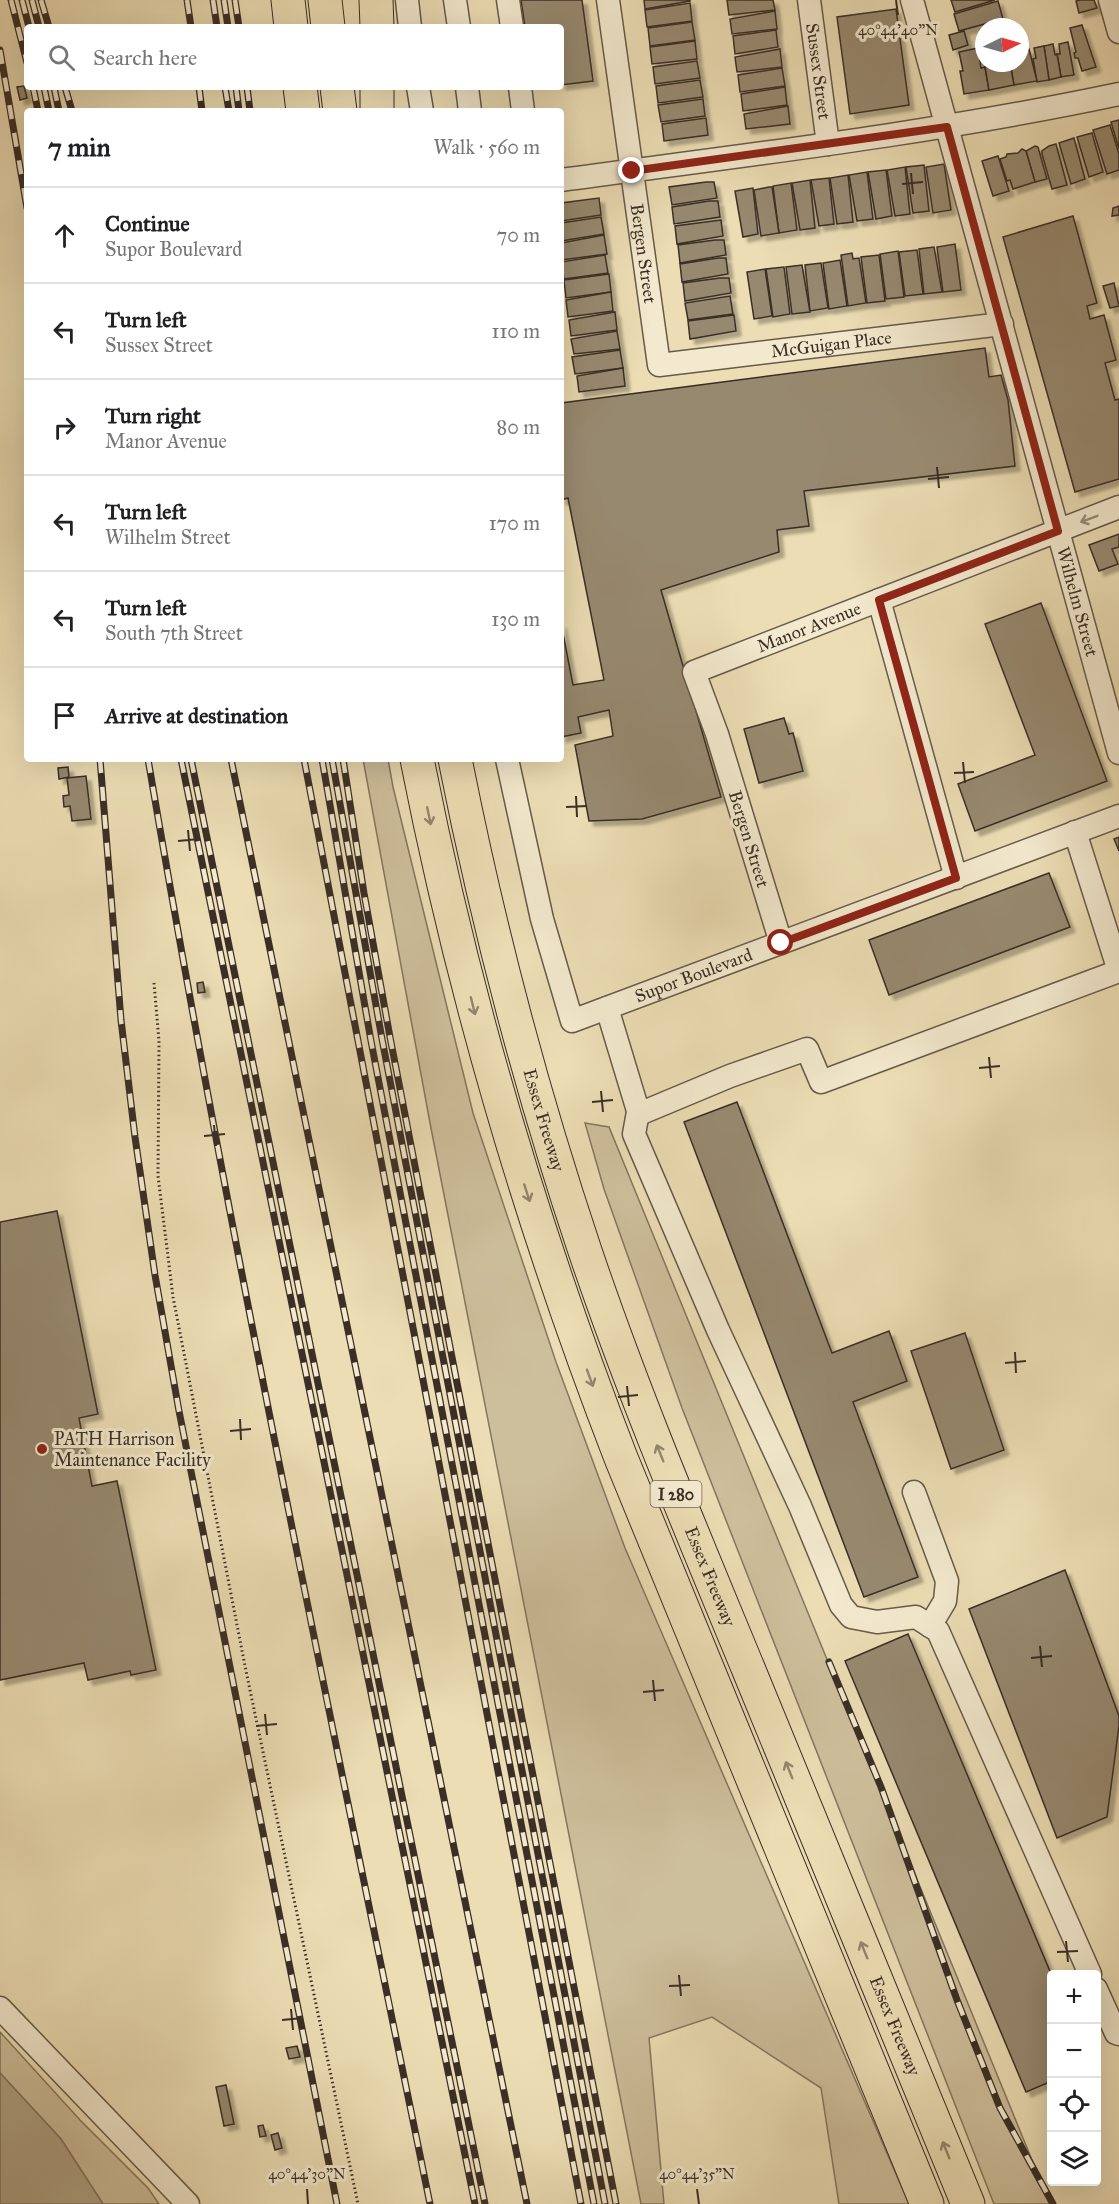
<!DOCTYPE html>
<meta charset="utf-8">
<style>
body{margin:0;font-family:"IM FELL Great Primer",serif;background:#f6f6f6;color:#202124}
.controls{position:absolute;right:18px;bottom:18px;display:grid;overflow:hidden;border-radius:6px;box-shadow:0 6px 24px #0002}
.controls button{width:54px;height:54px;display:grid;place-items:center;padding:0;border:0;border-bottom:2px solid #e0e0e0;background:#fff;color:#202124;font:30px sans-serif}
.compass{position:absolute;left:975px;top:18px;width:54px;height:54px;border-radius:50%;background:#fff;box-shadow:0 6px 24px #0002;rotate:85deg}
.stop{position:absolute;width:18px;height:18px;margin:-14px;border:4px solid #8f2418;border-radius:50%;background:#fff}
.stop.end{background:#8f2418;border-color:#fff;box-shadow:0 2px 6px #0008}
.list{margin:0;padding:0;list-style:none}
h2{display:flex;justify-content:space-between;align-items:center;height:78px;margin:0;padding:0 24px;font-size:26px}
h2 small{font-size:20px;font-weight:400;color:#757577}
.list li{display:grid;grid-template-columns:39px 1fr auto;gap:18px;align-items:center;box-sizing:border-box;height:96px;padding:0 24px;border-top:2px solid #e0e0e0}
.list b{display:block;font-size:22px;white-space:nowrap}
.list p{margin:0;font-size:20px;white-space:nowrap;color:#757577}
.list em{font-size:20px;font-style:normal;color:#757577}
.icon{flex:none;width:33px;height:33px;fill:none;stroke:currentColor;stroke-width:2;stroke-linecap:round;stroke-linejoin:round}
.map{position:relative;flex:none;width:1119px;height:2204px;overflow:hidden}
.search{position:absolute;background:#fff;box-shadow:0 6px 24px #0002;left:24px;top:24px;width:540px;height:66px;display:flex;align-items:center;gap:15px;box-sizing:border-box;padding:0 21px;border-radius:6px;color:#757577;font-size:22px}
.panel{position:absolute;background:#fff;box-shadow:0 6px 24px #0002;left:24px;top:108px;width:540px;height:654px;border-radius:6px}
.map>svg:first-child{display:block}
.green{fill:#cebf9c;stroke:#847661;stroke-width:1.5}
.water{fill:#afa284;stroke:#80745e;stroke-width:1.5}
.building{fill:#978970;stroke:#3a2e26;stroke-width:1.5;filter:url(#shadow)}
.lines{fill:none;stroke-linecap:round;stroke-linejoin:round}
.minor-casing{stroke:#665a4a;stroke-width:25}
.highway-casing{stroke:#3a2e26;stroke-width:35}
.path{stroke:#3a2e26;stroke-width:3;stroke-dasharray:1.5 3;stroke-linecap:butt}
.minor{stroke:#f3e9ce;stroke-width:22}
.highway{stroke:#ecddb4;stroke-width:33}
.rail-casing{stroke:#3a2e26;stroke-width:7}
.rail{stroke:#f3e9ce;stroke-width:4.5;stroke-dasharray:14;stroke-linecap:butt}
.oneway{stroke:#968c7a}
.oneway2{stroke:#93866d}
.route{stroke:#8f2418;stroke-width:8}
.ticks{fill:none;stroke:#3a2e26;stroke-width:2}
.poi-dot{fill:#8f2418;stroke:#f3e9ce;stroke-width:2}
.labels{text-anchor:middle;stroke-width:6;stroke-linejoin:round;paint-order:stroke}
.shield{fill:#f3e9ce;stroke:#726658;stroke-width:1.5}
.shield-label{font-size:16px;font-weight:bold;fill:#3a2e26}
.street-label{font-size:18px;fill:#3a2e26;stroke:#f3e9ce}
.poi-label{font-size:18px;fill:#3a2e26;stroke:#f3e9ce;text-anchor:start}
.ticks-label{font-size:15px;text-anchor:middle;fill:#3a2e26;stroke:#f3e9ce;stroke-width:6;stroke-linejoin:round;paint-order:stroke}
</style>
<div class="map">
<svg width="1119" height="2204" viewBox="0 0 1119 2204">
<defs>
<filter id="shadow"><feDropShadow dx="5" dy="5" stdDeviation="1.5" flood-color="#0004"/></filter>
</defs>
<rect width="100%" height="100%" fill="#ecddb4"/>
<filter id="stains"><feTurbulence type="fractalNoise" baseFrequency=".00333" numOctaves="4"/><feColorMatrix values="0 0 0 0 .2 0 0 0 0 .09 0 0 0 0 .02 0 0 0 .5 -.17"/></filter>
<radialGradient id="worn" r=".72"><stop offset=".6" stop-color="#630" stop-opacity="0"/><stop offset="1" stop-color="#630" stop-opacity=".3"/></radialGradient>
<g class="green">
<path d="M363,759H388L393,787L473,1113L556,1362L625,1548L909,2204H839L821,2088L712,2017L649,2038L664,2204H641L430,1123Z"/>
<path d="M585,1123L609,1127L1050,2204H994L682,1408L604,1189Z"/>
<path d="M0,2032L80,2120L148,2188L159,2204H103L61,2139L0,2073Z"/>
</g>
<path class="water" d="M0,2073L61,2139L103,2204H0Z"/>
<g class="building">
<path d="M521,0H582L593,81L561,85V27H525Z"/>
<path d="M644,0H690V1L645,9Z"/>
<path d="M727,0H773L775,10L729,15Z"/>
<path d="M951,0H995L955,12Z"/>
<path d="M1080,0H1094L1097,8L1079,13L1076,1Z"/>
<path d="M998,1L1003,19L959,31L954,14Z"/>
<path d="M690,3L692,21L647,27L645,10Z"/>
<path d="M896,9L909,105L850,114L837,17Z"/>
<path d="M775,11L777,29L732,34L730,19Z"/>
<path d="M692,22L695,40L650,46L648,28Z"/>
<path d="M1082,25L1096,67L1082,71L1078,58H1075L1074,53L1076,52L1070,28Z"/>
<path d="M776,30L778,47L735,54L733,36Z"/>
<path d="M964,31L968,45L953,50L949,35Z"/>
<path d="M695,41L697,59L652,64L650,47Z"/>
<path d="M1068,42L1074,75L1061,77L1057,54H1060L1059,44Z"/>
<path d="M1053,44L1055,55L1057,54L1061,77L1049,80L1044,46Z"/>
<path d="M1044,46L1049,80L1037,82L1033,59L1036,58L1034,48Z"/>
<path d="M978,48L981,68L985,67L989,90L964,94L960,71H963L959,52Z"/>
<path d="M780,49L782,67L737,72L735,57Z"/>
<path d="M1029,49L1037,81L1014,85L1010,63H1020V50Z"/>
<path d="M697,61L700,78L655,84L653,67Z"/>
<path d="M986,63H1010L1014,85L989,90L985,67L987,66Z"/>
<path d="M782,68L785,86L740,92L738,75Z"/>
<path d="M700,80L703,97L658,103L656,86Z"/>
<path d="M24,86L27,98L20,100L17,87Z"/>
<path d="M785,87L787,105L743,111L741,94Z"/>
<path d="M703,99L705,116L661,122L658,105Z"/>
<path d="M788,106L790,124L746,129L744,114Z"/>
<path d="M706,118L708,135L664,141L662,124Z"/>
<path d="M1119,120V149L1111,122Z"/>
<path d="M1110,125L1119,154V170L1107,174L1093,130Z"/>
<path d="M1092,133L1103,172L1089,177L1077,137Z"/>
<path d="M1074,138L1085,179L1071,184L1059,143Z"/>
<path d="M1056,144L1067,185L1052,189L1042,154V151L1049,146Z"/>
<path d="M1035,146L1038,147L1047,179L1035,182L1026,151Z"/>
<path d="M1022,149L1026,151L1035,182L1013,189L1010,180L1007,181L1000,159L1006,157L1007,154L1018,153Z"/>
<path d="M998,156L1009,191L993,196L982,161Z"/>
<path d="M944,164L951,210L933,213L926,167Z"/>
<path d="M924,165L929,211L913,213L906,167Z"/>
<path d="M905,167L910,214L895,216L887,170Z"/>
<path d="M886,170L892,216L876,219L868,172Z"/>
<path d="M867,172L873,219L857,221L849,175Z"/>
<path d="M848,175L853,222L837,224L830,178Z"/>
<path d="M829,178L834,224L819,226L811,180Z"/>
<path d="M810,180L815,228L800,230L792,183Z"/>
<path d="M706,182H714L717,198L672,205L669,187Z"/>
<path d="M791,183L797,230L779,233L773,186Z"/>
<path d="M769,187H772L779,233L761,236L754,190Z"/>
<path d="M753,188L758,234L743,237L735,191Z"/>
<path d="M599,198L601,215L561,221V203Z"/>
<path d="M709,201H718L720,217L674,224L672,207Z"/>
<path d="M1119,206V215L1112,216L1113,208Z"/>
<path d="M1073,216L1097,303L1087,306L1090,319L1104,315L1116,360L1105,363L1115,400L1119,399V479L1075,492L1003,237Z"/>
<path d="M601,217L604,234L561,241V223Z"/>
<path d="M721,220L723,236L677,244L675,226Z"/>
<path d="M604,235L607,254L561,260V243Z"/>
<path d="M715,240H724L726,255L680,263L678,245Z"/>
<path d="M955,244L961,290L943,292L937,247Z"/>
<path d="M934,247L942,292L924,294L919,249Z"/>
<path d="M917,250L923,294L905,296L899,252Z"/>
<path d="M898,251L904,297L886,299L880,254Z"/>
<path d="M852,253L853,259L859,258L866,303L848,306L841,255Z"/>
<path d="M605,255L608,273L564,279L561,262Z"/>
<path d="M879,255L885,301L867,303L861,257Z"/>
<path d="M718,258H726L728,274L682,282L680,264Z"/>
<path d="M840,260L847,306L829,309L823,263Z"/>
<path d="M821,263L828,308L810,311L805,265Z"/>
<path d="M802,265L810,312L792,314L786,267Z"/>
<path d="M784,267L790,314L773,317L766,269Z"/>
<path d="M765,269L772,316L754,319L747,272Z"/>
<path d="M609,274L611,292L566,298L564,280Z"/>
<path d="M720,278H729L731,293L685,301L683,283Z"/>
<path d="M1114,283L1119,306L1110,308L1103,286Z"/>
<path d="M611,292L613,311L568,317L566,300Z"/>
<path d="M730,296L733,314L688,320L685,303Z"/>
<path d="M615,312L617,330L571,336L569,320Z"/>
<path d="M734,315L736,331L690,339L688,321Z"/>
<path d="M617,331L620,349L574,354L571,339Z"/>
<path d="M985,348L989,377L1001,375L1008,400L1015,466L804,491L809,526L777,530L779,552L661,590L721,797L642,819L589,821L575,745L613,736L609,710L578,717L581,733L561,737V623L573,685L604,680L568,498L561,500V403Z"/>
<path d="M620,350L623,368L575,374L572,357Z"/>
<path d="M623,368L625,386L579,392L577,376Z"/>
<path d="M1119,534V547L1112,549L1118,564L1099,571L1089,545Z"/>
<path d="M1041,603L1107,781L975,831L958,784L1035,755L985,624Z"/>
<path d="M784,718L789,734L793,733L803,771L759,783L744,729Z"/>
<path d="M68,767L69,777L59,779L58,768Z"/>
<path d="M86,776L91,819L72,821L70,806L64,807L63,796L69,795L67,778Z"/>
<path d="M1119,837V851L1114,839Z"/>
<path d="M1049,873L1070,927L889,995L869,940Z"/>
<path d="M203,982L205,992L198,993L197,983Z"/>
<path d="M737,1102L832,1353L889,1331L907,1381L853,1402L918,1577L864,1597L684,1122Z"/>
<path d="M57,1211L98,1414L79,1418L92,1486L117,1481L156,1670L131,1675L130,1671L88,1680L84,1663L0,1680V1222Z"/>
<path d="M965,1333L1004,1450L951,1469L911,1351Z"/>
<path d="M1065,1570L1119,1716V1726L1107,1817L1057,1838L969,1609Z"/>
<path d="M908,1634L1052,1976V2081L1026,2092L845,1661Z"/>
<path d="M297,2046L300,2057L289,2059L286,2048Z"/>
<path d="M226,2085L234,2124L224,2126L216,2087Z"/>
<path d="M263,2125L266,2136L260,2137L258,2126Z"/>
<path d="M278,2133L282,2148L275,2150L271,2135Z"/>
</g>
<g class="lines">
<defs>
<g id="minor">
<path d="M407,0L410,27"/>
<path d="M455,0L459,27"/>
<path d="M508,0L512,27"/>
<path id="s1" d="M608,0L659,365L1002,324"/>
<path id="s2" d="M809,0L828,144"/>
<path id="s3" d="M912,0L1119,753"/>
<path d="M1110,0L1119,32"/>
<path d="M418,87L422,111"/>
<path d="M467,87L470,111"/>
<path d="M520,87L523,111"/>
<path d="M561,180C747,155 935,133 1119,94"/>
<path d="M879,600L956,878"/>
<path id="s4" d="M507,759L542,919L572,1021L1119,816"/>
<path id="s5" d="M781,943L717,734L694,672L1119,507"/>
<path d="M607,1008L639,1114L730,1076L807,1049L821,1082L1119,971L1075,832"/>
<path d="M638,1112L634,1134L718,1330L800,1506L841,1605L851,1617L877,1622L916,1617L938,1631L1090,1974"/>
<path d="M914,1492L947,1581L945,1601L930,1626"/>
<path d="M1096,1989L1116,2033L1119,2034"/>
<path d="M0,2008L188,2204"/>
</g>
<g id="highway">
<path d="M288,0L291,27"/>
<path d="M325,0L328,27"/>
<path d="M376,0L377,27"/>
<path d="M300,87L303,111"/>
<path d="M337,87L340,111"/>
<path d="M377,111V87"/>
<path d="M417,759C464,998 533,1231 621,1458L927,2204"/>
<path id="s6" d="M455,759C488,926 531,1090 585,1251C633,1393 691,1530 748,1668C821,1847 895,2025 968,2204"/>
</g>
</defs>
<use href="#minor" class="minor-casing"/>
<use href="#highway" class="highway-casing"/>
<path class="path" d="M154,983L159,1041L158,1176L173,1297L246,1671L358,2204"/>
<use href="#minor" class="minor"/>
<use href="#highway" class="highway"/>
<defs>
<g id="rail">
<path d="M11,0L27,63"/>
<path d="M22,0L29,27"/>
<path d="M32,0L39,27"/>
<path d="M41,0L49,27"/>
<path d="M187,0L191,27"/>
<path d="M213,0L217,27"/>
<path d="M224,0L228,27"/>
<path d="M235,0L239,27"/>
<path d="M0,50L27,208"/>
<path d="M33,87L38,111"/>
<path d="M44,87L49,111"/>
<path d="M54,87L59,111"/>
<path d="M65,87L72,111"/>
<path d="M199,87L202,111"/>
<path d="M225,87L229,111"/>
<path d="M236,87L239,111"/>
<path d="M247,87L250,111"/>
<path d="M100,759L121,1020L135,1137L155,1275L179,1411L337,2204"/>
<path d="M148,759C230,1243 332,1723 430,2204"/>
<path d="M181,759L475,2204"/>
<path d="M191,759L485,2204"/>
<path d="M231,759L527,2204"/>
<path d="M304,759L581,2204"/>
<path d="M322,759L371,1041L594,2204"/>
<path d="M332,759L382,1039L605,2204"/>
<path d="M343,759L364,893L390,1037L616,2204"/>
<path d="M829,1662L881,1787L957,2000L1000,2108L1053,2204"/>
</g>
</defs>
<use href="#rail" class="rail-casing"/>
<use href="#rail" class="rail"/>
</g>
<defs><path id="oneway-shaft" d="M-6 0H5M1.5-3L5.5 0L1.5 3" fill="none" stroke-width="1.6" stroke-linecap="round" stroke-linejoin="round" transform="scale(1.5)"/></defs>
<use class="oneway" href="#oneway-shaft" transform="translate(1089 519) rotate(159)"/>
<g class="oneway2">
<use href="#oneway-shaft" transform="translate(429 816) rotate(78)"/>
<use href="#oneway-shaft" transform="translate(473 1006) rotate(76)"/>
<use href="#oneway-shaft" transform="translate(527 1193) rotate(72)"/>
<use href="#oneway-shaft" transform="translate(590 1378) rotate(70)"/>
<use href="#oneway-shaft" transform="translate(660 1453) rotate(-112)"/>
<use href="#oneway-shaft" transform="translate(789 1770) rotate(-112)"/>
<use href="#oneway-shaft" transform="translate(864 1950) rotate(-112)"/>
<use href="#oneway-shaft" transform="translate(946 2150) rotate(-112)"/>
</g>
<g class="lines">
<path class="route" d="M632,171L947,127L1058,531L879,600L956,878L781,943"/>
</g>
<path class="ticks" d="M896,0L898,15M911,173L913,194M902,184L923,182M937,467L939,488M928,479L949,477M963,762L965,783M954,773L974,772M576,796L577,817M566,807L587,806M188,830L190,851M178,841L199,839M989,1057L991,1078M979,1068L1000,1066M601,1091L603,1112M592,1102L613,1100M214,1125L216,1146M204,1136L225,1134M1015,1352L1016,1373M1005,1363L1026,1361M627,1386L629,1406M618,1397L638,1395M240,1419L241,1440M230,1431L251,1429M1040,1646L1042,1667M1031,1658L1052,1656M653,1680L655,1701M643,1692L664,1690M265,1714L267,1735M256,1726L277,1724M1066,1941L1068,1962M1057,1952L1078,1951M679,1975L681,1996M669,1986L690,1985M291,2009L293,2030M282,2020L303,2018M307,2189L308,2204M697,2189L699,2204"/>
<circle class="poi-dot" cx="42" cy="1449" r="6"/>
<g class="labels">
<rect class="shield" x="650.5" y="1481" width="51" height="26" rx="4.5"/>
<g class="shield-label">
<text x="676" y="1500">I 280</text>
</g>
<g class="street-label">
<text dy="6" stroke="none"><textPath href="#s2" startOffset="72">Sussex Street</textPath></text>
<text dy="6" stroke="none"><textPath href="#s1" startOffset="256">Bergen Street</textPath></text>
<text dy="6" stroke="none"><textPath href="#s1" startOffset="542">McGuigan Place</textPath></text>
<text dy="6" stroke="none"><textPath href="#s3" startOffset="624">Wilhelm Street</textPath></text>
<text dy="6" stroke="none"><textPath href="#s5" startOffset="408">Manor Avenue</textPath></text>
<text transform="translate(749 839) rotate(73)" y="6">Bergen Street</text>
<text dy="6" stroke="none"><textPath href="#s4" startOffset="400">Supor Boulevard</textPath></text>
<text dy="6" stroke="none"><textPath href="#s6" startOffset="372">Essex Freeway</textPath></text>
<text dy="6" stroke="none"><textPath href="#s6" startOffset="858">Essex Freeway</textPath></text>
<text dy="6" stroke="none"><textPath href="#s6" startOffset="1344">Essex Freeway</textPath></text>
</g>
<g class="poi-label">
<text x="54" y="1445">PATH Harrison<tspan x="54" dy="21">Maintenance Facility</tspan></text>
</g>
</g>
<g class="ticks-label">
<text x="898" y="35">40°44'40"N</text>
<text x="307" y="2179">40°44'30"N</text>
<text x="697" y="2179">40°44'35"N</text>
</g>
<rect width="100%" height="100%" filter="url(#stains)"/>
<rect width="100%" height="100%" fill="url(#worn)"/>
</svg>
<div class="controls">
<button>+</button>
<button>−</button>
<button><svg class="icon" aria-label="locate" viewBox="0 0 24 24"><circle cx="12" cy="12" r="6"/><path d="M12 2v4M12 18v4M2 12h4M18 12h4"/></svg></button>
<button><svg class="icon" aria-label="layers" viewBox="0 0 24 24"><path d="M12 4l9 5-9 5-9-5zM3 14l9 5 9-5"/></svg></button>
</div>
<svg class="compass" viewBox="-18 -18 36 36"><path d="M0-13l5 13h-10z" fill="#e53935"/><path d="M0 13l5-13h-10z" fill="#757577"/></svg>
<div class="stop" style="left:781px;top:943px"></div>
<div class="stop end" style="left:632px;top:171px"></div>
<div class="search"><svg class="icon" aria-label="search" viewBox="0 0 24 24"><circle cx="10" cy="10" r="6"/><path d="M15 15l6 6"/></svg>Search here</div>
<section class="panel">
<h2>7 min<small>Walk · 560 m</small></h2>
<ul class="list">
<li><svg class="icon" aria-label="ahead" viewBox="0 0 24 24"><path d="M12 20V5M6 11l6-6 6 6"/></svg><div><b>Continue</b><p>Supor Boulevard</p></div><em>70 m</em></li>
<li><svg class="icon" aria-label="left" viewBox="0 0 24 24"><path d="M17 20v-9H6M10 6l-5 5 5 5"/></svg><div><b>Turn left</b><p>Sussex Street</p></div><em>110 m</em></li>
<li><svg class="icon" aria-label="right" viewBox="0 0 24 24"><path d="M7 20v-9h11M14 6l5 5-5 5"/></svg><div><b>Turn right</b><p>Manor Avenue</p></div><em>80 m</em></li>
<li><svg class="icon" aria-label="left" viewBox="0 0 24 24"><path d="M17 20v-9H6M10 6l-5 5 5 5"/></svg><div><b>Turn left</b><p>Wilhelm Street</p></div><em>170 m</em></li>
<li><svg class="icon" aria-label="left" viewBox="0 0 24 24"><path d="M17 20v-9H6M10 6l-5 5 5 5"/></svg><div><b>Turn left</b><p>South 7th Street</p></div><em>130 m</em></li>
<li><svg class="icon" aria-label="arrive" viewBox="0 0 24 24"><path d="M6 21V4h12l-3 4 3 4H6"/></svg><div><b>Arrive at destination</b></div></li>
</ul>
</section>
</div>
